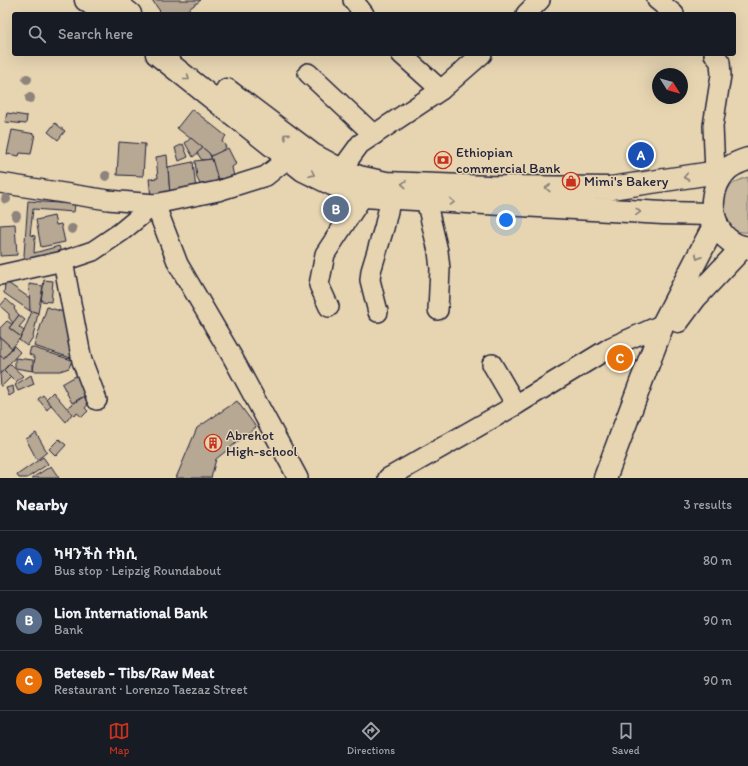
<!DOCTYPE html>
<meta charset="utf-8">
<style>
body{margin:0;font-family:Itim,"Noto Sans Ethiopic",sans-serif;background:#242831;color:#f1f3f6}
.compass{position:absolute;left:652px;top:68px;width:36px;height:36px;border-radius:50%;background:#171b24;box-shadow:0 4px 16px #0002;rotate:127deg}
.you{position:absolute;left:506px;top:220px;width:14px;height:14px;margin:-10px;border:3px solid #fff;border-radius:50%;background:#1a73e8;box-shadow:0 0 0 6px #1a73e833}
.badge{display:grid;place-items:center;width:26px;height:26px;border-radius:50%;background:#c8321e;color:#fff;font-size:13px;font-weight:700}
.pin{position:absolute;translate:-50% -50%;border:2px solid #fff;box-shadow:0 1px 4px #0006}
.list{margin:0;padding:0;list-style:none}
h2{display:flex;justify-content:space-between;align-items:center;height:52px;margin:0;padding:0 16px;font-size:17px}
h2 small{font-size:13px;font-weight:400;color:#9ea1a6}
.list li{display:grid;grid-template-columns:26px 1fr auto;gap:12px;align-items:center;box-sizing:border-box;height:60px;padding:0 16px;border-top:1px solid #363941}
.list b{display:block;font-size:15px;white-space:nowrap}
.list p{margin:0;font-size:13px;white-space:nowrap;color:#9ea1a6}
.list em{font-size:13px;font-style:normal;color:#9ea1a6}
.icon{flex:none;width:22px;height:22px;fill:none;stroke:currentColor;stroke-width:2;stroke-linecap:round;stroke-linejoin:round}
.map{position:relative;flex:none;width:748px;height:478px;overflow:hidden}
.search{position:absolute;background:#171b24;box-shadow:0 4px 16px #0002;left:12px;right:12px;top:12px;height:44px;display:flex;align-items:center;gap:10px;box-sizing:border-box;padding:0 14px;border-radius:4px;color:#9ea1a6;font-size:15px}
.sheet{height:232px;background:#171b24}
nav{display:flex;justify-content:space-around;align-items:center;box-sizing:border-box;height:56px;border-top:1px solid #363941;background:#171b24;font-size:11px;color:#9ea1a6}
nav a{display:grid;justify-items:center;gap:2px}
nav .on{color:#c8321e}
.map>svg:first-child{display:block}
.green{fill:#cabba1;stroke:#766e6e}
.building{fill:#b7a894;stroke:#22223b}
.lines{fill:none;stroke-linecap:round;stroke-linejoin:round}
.minor-casing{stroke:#22223b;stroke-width:22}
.major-casing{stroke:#22223b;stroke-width:25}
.minor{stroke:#e7d5b2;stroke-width:19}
.major{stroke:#e7d5b2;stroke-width:22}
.tree{fill:#8d847c}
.oneway{stroke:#847c76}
.labels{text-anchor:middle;stroke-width:3;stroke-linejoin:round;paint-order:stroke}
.poi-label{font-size:14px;fill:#22223b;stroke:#e7d5b2;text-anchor:start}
</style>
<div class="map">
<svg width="748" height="478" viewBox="0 0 748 478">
<rect width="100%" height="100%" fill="#e7d5b2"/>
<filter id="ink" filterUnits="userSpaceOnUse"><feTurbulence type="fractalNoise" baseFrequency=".025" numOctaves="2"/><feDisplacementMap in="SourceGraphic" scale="8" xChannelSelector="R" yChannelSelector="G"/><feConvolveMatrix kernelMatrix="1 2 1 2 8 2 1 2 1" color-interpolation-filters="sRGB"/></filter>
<g filter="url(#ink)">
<path class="green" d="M748,177V232C735,233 727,228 718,218C723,195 723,185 748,177Z"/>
<g class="building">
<path d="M152,0H201L182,14H162Z"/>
<path d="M192,109L226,136L222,141L226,147L219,153L211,156L209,153L177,128Z"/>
<path d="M7,113L27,116L26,124L5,122Z"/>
<path d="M55,123L65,131L58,140L48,132Z"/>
<path d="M12,130L35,134L31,154L20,153L19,156L7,154Z"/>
<path d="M191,138L203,148L193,157L185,143Z"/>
<path d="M119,142L145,144L143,176L117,175Z"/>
<path d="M183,144L188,157L179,161L175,148Z"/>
<path d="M203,148L209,153L212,159L202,160L197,153Z"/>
<path d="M228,148L236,164L232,167L234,177L217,179L211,156Z"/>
<path d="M167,155L170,195L151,197L149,179L158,178L156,157Z"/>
<path d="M212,159L219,183L202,188L197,178L195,161Z"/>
<path d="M193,162L196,190L170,195L168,167Z"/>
<path d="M28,201L75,204L74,212L33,209L30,235L35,236L34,253L59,246L61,252L26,261L24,255Z"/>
<path d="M54,216L56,225L61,224L65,242L41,247L36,220Z"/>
<path d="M15,224L17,255L0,256V225Z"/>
<path d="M44,280L53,281L51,302L41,301Z"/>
<path d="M8,283L31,299L30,311L4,293L5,284Z"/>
<path d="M29,284L43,286L38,313L30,311Z"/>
<path d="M6,299L15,307L14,309L19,315L13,323L9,318V314L0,306Z"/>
<path d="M47,307L67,313L76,347L71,358L34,346Z"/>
<path d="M32,311L38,313L33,337L27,346L19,340L24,331Z"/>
<path d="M19,315L25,320L19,327L24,331L21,337L9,328Z"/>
<path d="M7,321L12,324L9,328L21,337L12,348L0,337V328Z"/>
<path d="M0,337L12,348L4,358L1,356L0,357Z"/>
<path d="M14,346L20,352L0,374V357L1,356L4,358Z"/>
<path d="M31,347L72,360L69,368L60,371H33L35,357L29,354Z"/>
<path d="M15,358L33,360V371L15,368Z"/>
<path d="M10,364L23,376L16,382L4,370Z"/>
<path d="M4,370L11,377L1,387L0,374Z"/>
<path d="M81,373L91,392L72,403L62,384Z"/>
<path d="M31,375L34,384L18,391L15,385Z"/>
<path d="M13,386L14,393L9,396L6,388Z"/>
<path d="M53,392L72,414L66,422L46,399Z"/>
<path d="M89,393L92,400L85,408L88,411L82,417L77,413L75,416L67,408Z"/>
<path d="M43,395L51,405L47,410L38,399Z"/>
<path d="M237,401L256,427L216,459L211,478H176L197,428Z"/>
<path d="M36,433L47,452L37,460L26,439Z"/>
<path d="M59,439L66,445L56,456L49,449Z"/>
<path d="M43,457L48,464L27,478H19L17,475Z"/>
<path d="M51,466L59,478H32Z"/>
</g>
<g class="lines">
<defs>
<g id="minor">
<path d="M353,0L364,14"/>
<path d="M657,0L674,14"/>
<path d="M526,14L540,0"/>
<path d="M401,54L441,90"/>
<path d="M714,54L720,62L721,75L713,126L715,172"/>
<path d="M308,73L374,135"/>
<path d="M341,170L360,144L441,90L482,54"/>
<path d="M0,183L108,200L155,204L178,264L233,358L298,478"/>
<path d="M426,200L438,251L440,269L438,310"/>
<path d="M63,261L82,361L97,400"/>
<path d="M0,275L63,261L93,251L121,232L155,204L218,191L266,176L287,159"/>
<path d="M329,307L319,285L325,254L363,196"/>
<path d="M378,312L370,280L371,271L384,228L391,198"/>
<path d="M492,364L516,405"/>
<path d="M388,478L516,405L611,347L663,324"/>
</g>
<g id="major">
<path d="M86,0L106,14"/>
<path d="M112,0L130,14"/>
<path d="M157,54L303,170L332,184L363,196L663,213L713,214"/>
<path d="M227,90L313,155L341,170L359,177L386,183L489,187L611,188L725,171"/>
<path d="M748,159C739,162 730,165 724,173C703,198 712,243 748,248"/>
<path d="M678,321L695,298L743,247"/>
<path d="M605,478L663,324L716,222"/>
</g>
</defs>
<use href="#minor" class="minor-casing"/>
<use href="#major" class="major-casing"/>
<use href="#minor" class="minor"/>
<use href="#major" class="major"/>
</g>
<g class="tree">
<circle cx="27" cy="79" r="5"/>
<circle cx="30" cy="98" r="5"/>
<circle cx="106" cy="176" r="5"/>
<circle cx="6" cy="199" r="5"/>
<circle cx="16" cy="216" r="5"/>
<circle cx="72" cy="229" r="5"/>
</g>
<defs><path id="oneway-chevron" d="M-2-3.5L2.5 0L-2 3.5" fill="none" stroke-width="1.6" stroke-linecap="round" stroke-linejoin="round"/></defs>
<g class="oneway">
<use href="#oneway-chevron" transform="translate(187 78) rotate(38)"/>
<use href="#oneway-chevron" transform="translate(286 136) rotate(-143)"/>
<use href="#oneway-chevron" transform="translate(312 174) rotate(26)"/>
<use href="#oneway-chevron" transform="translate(686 177) rotate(169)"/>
<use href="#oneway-chevron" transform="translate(404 184) rotate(-177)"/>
<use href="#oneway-chevron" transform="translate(548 188) rotate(-179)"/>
<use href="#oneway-chevron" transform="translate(452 202) rotate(3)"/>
<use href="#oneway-chevron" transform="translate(638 212) rotate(3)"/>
<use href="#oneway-chevron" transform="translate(698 257) rotate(116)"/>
</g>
</g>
<defs>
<symbol id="bank-ring" viewBox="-11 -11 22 22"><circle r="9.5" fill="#e7d5b2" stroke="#c8321e" stroke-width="1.5"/><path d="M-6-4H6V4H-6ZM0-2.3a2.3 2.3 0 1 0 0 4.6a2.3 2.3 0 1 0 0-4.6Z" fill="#c8321e"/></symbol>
<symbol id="shop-ring" viewBox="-11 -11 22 22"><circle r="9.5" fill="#e7d5b2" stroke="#c8321e" stroke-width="1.5"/><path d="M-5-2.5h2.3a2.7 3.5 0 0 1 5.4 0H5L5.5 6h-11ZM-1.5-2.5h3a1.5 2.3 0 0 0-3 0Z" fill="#c8321e"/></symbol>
<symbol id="building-ring" viewBox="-11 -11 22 22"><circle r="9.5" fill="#e7d5b2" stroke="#c8321e" stroke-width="1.5"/><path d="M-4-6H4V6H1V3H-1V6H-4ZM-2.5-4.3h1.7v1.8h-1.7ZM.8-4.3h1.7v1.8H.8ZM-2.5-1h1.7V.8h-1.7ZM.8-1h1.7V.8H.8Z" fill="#c8321e"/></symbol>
</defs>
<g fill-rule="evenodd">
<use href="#bank-ring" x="433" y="150" width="20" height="20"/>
<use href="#shop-ring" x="561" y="171" width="20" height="20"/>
<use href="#building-ring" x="203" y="433" width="20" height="20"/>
</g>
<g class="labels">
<g class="poi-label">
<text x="456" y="157">Ethiopian<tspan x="456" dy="16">commercial Bank</tspan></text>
<text x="584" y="186">Mimi's Bakery</text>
<text x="226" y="440">Abrehot<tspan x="226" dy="16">High-school</tspan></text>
</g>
</g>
</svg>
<svg class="compass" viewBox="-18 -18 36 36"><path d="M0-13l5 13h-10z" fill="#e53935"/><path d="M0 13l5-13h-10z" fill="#9ea1a6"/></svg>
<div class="you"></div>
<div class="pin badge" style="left:641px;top:155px;background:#1a4fb4">A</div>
<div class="pin badge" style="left:336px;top:209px;background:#5c6f8a">B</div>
<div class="pin badge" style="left:620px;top:358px;background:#e8710a">C</div>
<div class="search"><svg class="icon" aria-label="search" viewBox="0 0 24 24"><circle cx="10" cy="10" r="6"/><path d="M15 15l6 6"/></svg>Search here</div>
</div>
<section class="sheet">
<h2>Nearby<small>3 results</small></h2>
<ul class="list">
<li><span class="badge" style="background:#1a4fb4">A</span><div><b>ካዛንችስ ተክሲ</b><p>Bus stop · Leipzig Roundabout</p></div><em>80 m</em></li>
<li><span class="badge" style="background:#5c6f8a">B</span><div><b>Lion International Bank</b><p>Bank</p></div><em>90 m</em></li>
<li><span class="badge" style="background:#e8710a">C</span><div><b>Beteseb - Tibs/Raw Meat</b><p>Restaurant · Lorenzo Taezaz Street</p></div><em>90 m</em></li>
</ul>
</section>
<nav>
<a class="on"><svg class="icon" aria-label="map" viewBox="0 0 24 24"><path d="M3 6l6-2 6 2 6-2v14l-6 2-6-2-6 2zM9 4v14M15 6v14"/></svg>Map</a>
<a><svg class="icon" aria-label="directions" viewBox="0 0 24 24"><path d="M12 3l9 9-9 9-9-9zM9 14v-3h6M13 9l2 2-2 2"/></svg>Directions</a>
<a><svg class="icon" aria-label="saved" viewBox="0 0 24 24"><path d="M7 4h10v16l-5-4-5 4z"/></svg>Saved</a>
</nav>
